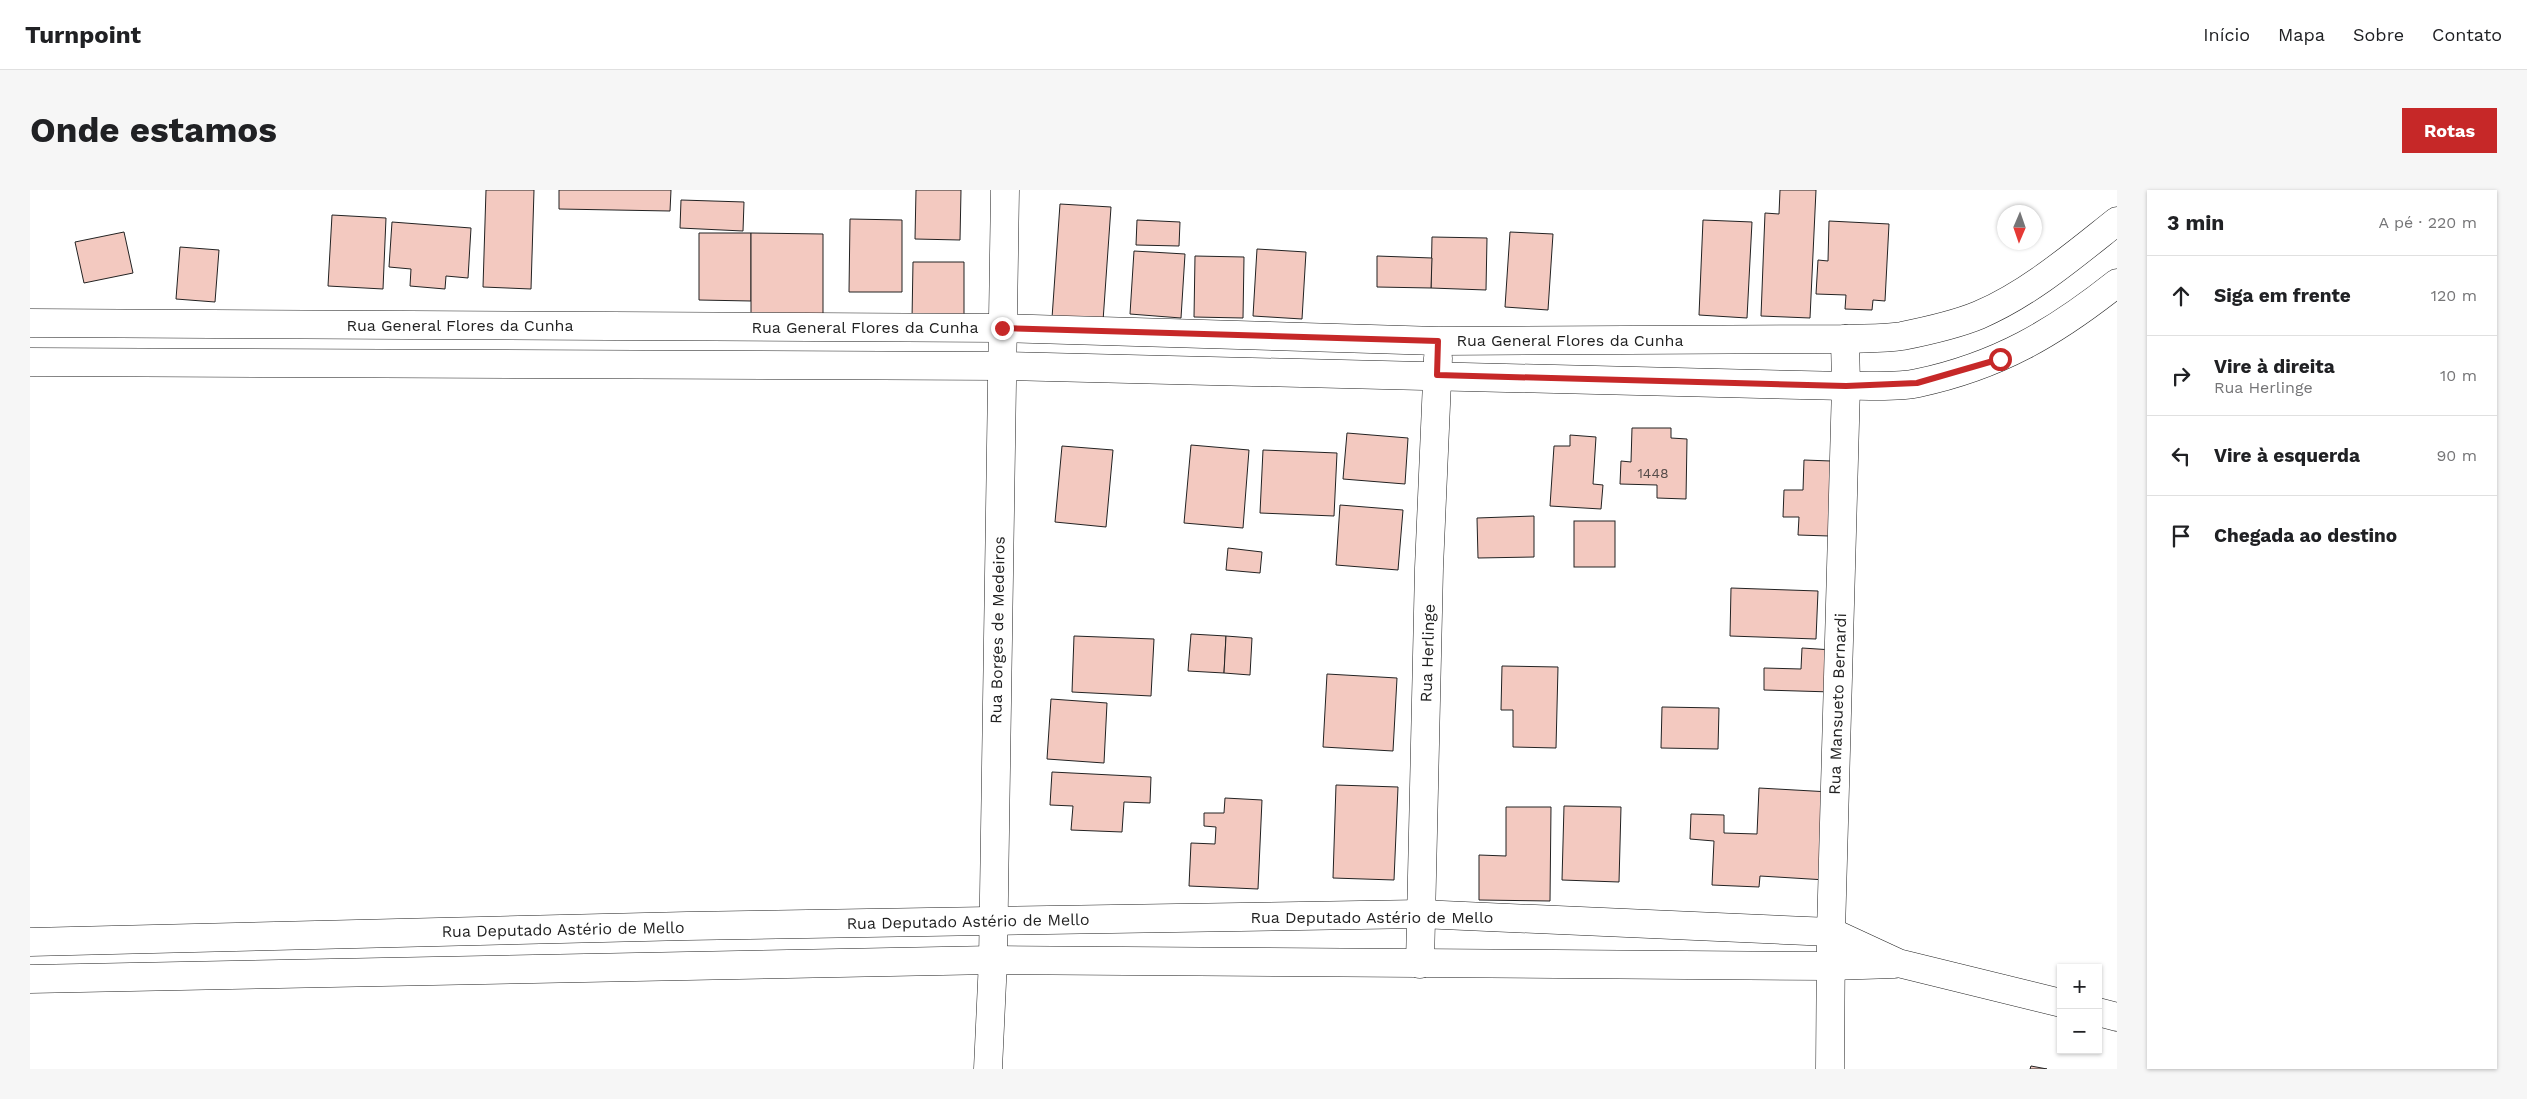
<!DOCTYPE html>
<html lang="pt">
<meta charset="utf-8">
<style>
body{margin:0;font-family:"Work Sans",sans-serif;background:#f6f6f6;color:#202124}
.controls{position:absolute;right:15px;bottom:15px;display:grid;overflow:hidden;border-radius:0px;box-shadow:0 1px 4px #0004}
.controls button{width:45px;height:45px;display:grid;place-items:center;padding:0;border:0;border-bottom:1px solid #e0e0e0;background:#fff;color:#202124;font:25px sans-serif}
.compass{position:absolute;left:1967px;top:15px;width:45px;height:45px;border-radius:50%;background:#fff;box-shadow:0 1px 4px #0004;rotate:182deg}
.stop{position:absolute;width:15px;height:15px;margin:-11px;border:4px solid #c62828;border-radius:50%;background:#fff}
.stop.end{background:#c62828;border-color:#fff;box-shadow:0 1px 5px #0008}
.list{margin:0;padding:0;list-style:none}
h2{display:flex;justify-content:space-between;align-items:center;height:65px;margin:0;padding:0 20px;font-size:21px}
h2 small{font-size:16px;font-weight:400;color:#757577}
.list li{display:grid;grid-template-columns:32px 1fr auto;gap:15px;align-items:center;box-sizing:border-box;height:80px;padding:0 20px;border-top:1px solid #e0e0e0}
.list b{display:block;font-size:19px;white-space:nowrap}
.list p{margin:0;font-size:16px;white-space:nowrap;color:#757577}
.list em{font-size:16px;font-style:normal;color:#757577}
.icon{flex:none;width:28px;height:28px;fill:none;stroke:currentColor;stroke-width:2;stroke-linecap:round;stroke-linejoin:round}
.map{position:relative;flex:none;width:2087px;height:879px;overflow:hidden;border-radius:0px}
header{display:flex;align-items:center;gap:30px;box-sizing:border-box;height:70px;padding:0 25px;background:#fff;border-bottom:1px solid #e0e0e0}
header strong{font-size:24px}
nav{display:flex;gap:28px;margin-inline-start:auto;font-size:18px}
.intro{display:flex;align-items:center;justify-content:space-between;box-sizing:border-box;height:120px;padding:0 30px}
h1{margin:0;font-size:35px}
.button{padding:12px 22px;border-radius:0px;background:#c62828;color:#fff;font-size:18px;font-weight:700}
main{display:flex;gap:30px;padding:0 30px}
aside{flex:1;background:#fff;border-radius:0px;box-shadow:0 1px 4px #0004}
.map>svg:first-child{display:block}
.building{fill:#f3c9c0;stroke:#222}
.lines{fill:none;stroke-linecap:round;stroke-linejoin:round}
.minor-casing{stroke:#222;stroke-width:29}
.minor{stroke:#fff;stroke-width:28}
.route{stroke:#c62828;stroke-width:6}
.labels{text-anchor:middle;stroke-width:4;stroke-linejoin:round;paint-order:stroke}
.number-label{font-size:14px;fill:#564c4a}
.street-label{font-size:16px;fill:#222;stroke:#fff}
</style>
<header>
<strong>Turnpoint</strong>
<nav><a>Início</a><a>Mapa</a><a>Sobre</a><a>Contato</a></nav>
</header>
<div class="intro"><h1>Onde estamos</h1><a class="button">Rotas</a></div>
<main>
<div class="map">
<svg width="2087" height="879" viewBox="0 0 2087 879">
<rect width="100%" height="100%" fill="#fff"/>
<g class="building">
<path d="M456,0H504L501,99L453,97Z"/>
<path d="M529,0H641L640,21L529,19Z"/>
<path d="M886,0H931L930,50L885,49Z"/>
<path d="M1750,0H1786L1780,128L1731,126L1735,23L1749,24Z"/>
<path d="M651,10L714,12L713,41L650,38Z"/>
<path d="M1030,14L1081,17L1073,131L1022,128Z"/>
<path d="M302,25L356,28L353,99L298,96Z"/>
<path d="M820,29L872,30V102H819Z"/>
<path d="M1107,30L1150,32L1149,56L1106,55Z"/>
<path d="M1673,30L1722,32L1717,128L1669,125Z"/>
<path d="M1799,31L1859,34L1855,111L1843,110L1842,120L1815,119L1816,105L1786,104L1788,70L1798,71Z"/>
<path d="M362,32L441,38L438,88L416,86L415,99L380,96L381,79L359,77Z"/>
<path d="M94,42L103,83L54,93L45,52Z"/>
<path d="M1480,42L1523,44L1518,120L1475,117Z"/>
<path d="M669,43H721V111L669,110Z"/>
<path d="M721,43L793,44V127L721,126Z"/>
<path d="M1402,47L1457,48L1456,100L1401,98Z"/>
<path d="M150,57L189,60L185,112L146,109Z"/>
<path d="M1227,59L1276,62L1272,129L1223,126Z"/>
<path d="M1104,61L1155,64L1151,128L1100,124Z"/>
<path d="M1165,66L1214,67L1213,128L1164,127Z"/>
<path d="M1347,66L1402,68L1401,98L1347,97Z"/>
<path d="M883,72H934V129H882Z"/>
<path d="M1602,238H1641V248L1657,249L1656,309L1627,308V295L1590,294L1591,271L1601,272Z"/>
<path d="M1317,243L1378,248L1375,294L1313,289Z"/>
<path d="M1540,245L1566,247L1563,294L1573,295L1571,319L1520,316L1524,256H1540Z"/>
<path d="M1161,255L1219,260L1213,338L1154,333Z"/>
<path d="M1032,256L1083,260L1076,337L1025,332Z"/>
<path d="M1233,260L1307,263L1304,326L1230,323Z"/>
<path d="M1774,270L1801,271L1799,346L1768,345L1769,327H1753L1754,300H1773Z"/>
<path d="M1310,315L1373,320L1368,380L1306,375Z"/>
<path d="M1504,326V367L1448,368L1447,328Z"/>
<rect x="1544" y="331" width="41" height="46"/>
<path d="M1198,358L1232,362L1230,383L1196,380Z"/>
<path d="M1701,398L1788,401L1786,449L1700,446Z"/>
<path d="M1161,444L1196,446L1194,483L1158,481Z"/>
<path d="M1044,446L1124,449L1121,506L1042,502Z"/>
<path d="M1196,446L1222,448L1220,485L1194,483Z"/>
<path d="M1772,458L1803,460L1802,502L1734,500V478L1771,479Z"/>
<path d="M1472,476L1528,477L1526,558L1483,557V520H1471Z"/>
<path d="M1297,484L1367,488L1363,561L1293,557Z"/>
<path d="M1021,509L1077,513L1074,573L1017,569Z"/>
<path d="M1632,517L1689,518L1688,559L1631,558Z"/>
<path d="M1022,582L1121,587L1120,613L1094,612L1092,642L1041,640L1043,616L1020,615Z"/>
<path d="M1306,595L1368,597L1364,690L1303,688Z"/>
<path d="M1729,598L1800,602L1796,690L1730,686L1729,697L1682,695L1684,651L1660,649L1661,624L1694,625V643L1727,644Z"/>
<path d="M1195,608L1232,610L1228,699L1159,696L1161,653L1185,654L1186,637L1174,636V623H1194Z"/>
<path d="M1534,616L1591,617L1589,692L1532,690Z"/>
<path d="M1476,617H1521L1520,711L1449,710V665L1476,666Z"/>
<path d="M2001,876L2017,879H2000Z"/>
</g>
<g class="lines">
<defs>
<g id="minor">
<path d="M0,133L972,138L1408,151L1815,149C1833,148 1854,149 1872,146C1897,141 1925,135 1949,125C2000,103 2044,65 2087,31"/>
<path d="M0,172L972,176L1816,196C1839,195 1866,198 1888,193C1968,176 2024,143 2087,93"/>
<path d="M0,752L657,736L1390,724L1801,742L1868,773L2031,813"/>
<path d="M1390,774L1399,378L1408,168"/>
<path d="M0,789L963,770L1800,776L1864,774"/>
<path d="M2068,822L2087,827"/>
<path d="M958,879L963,770L975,0"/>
<path d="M1800,879L1801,742L1816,196L1815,149"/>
</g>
</defs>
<use href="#minor" class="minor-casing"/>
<use href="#minor" class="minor"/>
</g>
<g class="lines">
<path class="route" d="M972,138L1408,151L1407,185L1816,196L1887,193L1970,169"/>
</g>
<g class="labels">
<g class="number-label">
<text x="1623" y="288">1448</text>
</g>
<g class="street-label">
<text x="430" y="141">Rua General Flores da Cunha</text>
<text x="835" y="143">Rua General Flores da Cunha</text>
<text x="1540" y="156">Rua General Flores da Cunha</text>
<text transform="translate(967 440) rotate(-89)" y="6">Rua Borges de Medeiros</text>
<text transform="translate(1397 463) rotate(-88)" y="6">Rua Herlinge</text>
<text transform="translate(1807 514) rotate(-88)" y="6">Rua Mansueto Bernardi</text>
<text x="1342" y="733">Rua Deputado Astério de Mello</text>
<text transform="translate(938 731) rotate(-1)" y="6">Rua Deputado Astério de Mello</text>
<text transform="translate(533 739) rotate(-1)" y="6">Rua Deputado Astério de Mello</text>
</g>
</g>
</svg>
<div class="controls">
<button>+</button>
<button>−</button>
</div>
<svg class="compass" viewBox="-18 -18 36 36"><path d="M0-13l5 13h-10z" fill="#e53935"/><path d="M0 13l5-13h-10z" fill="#757577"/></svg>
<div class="stop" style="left:1970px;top:169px"></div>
<div class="stop end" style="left:972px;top:138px"></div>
</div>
<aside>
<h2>3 min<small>A pé · 220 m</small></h2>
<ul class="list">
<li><svg class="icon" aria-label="ahead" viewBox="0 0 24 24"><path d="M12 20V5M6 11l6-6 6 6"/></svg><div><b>Siga em frente</b></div><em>120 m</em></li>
<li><svg class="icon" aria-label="right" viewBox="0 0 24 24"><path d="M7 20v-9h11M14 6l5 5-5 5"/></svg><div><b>Vire à direita</b><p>Rua Herlinge</p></div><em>10 m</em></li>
<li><svg class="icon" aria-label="left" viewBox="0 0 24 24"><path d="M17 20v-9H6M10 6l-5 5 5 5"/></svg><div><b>Vire à esquerda</b></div><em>90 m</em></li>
<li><svg class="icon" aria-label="arrive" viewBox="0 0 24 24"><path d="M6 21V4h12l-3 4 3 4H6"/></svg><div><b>Chegada ao destino</b></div></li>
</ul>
</aside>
</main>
